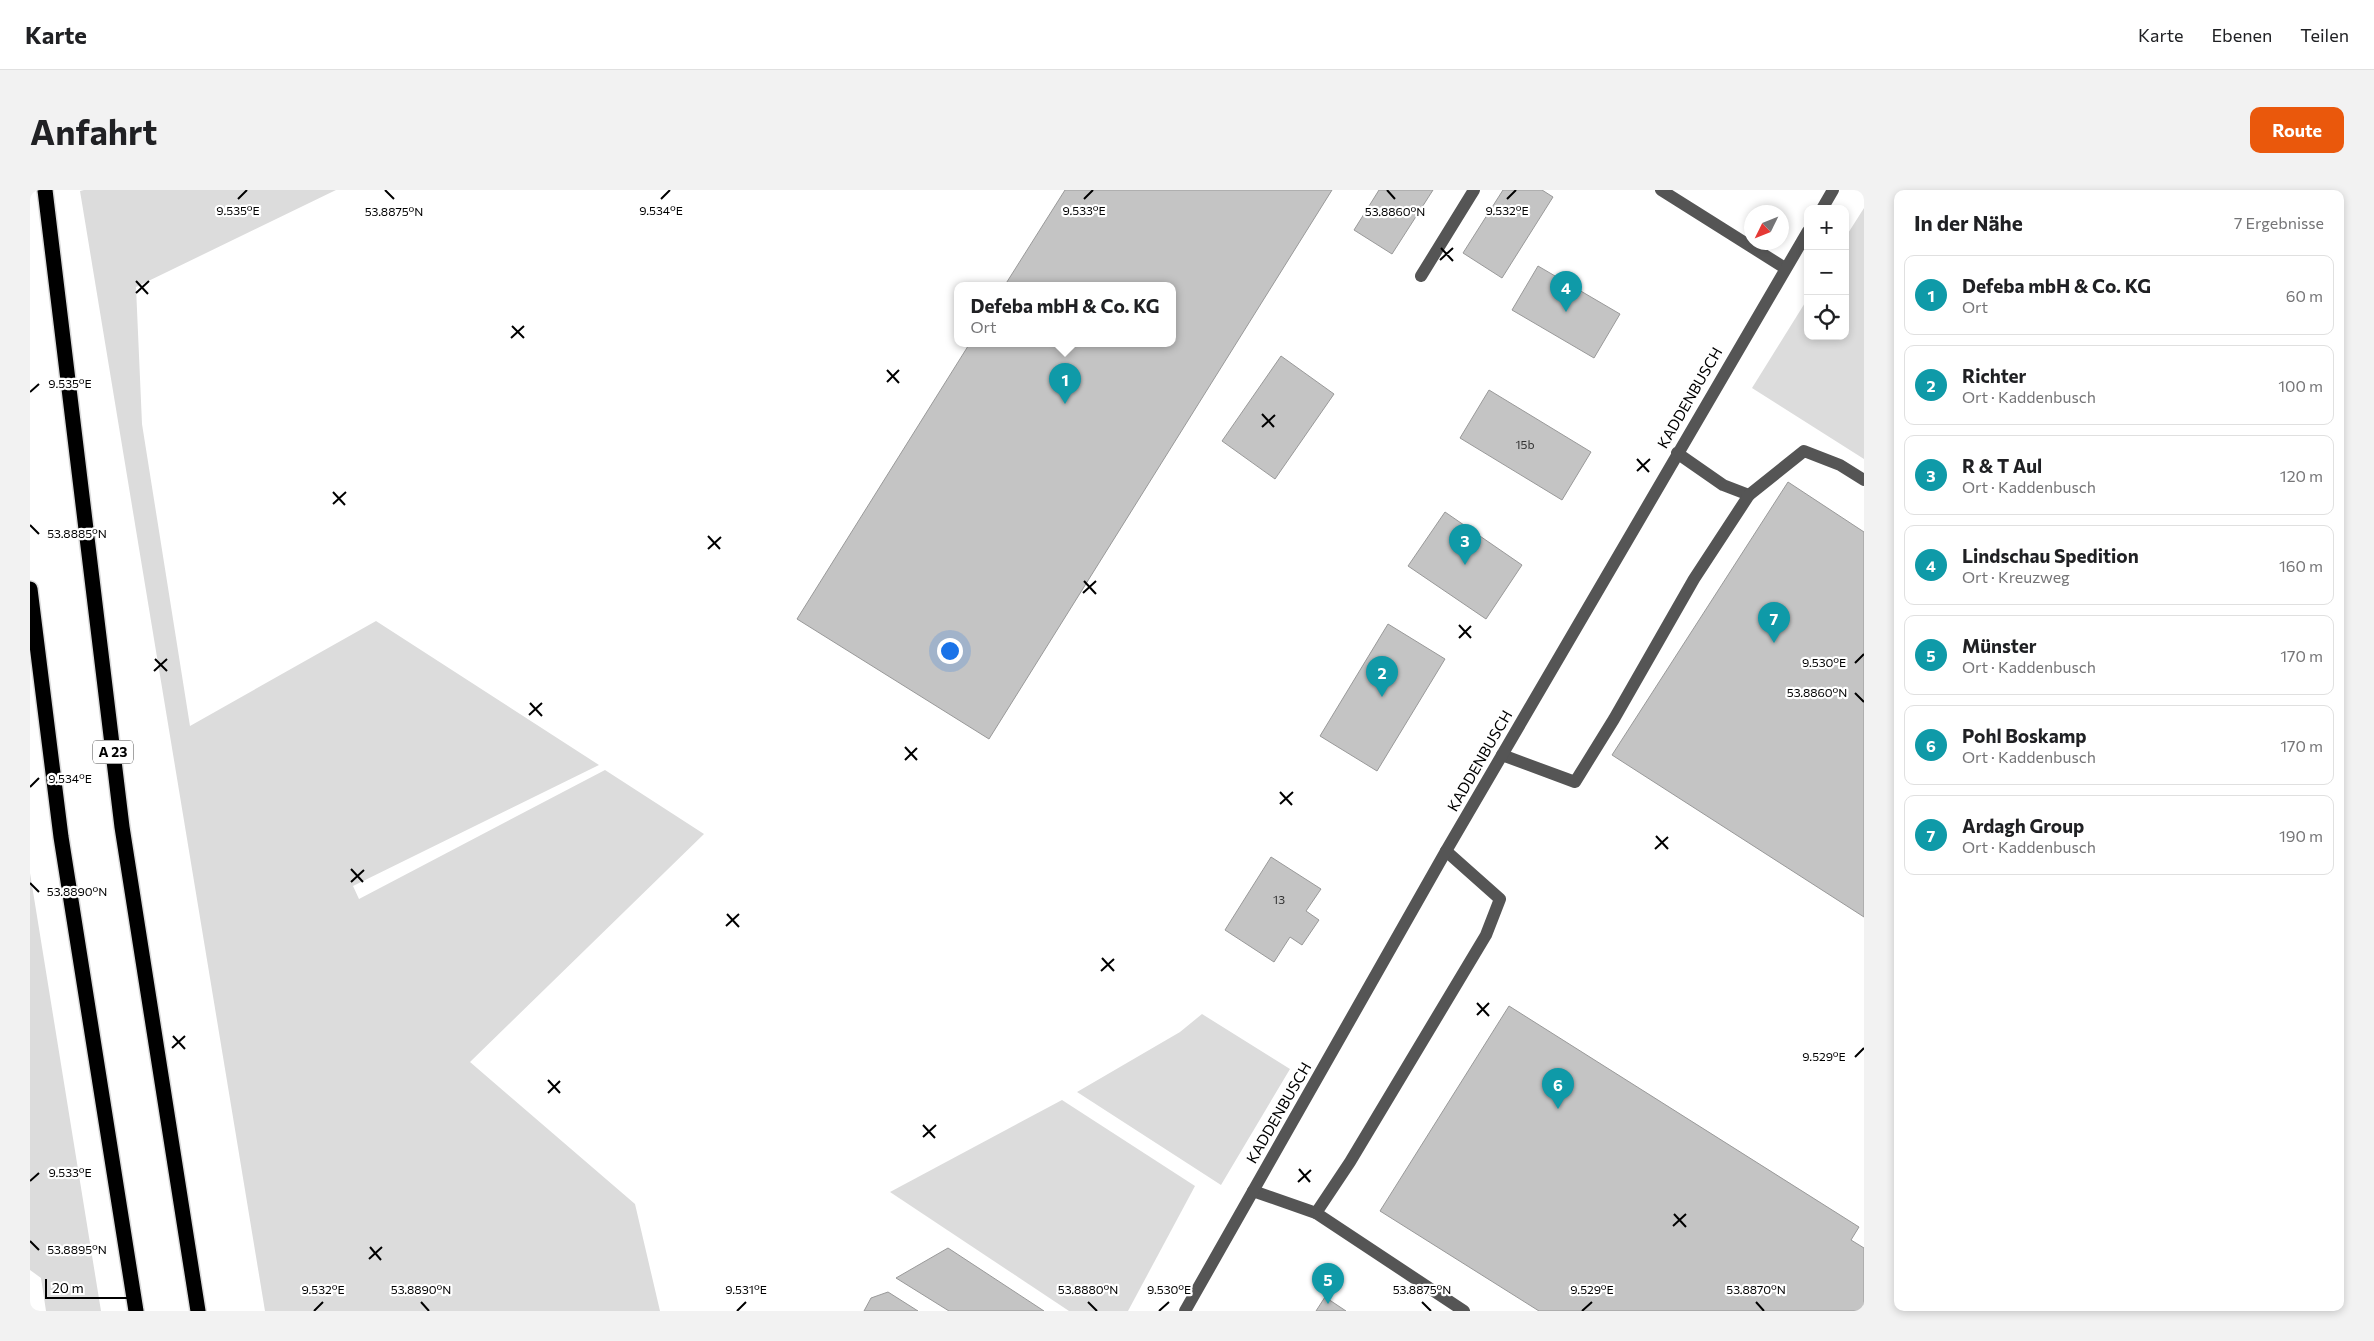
<!DOCTYPE html>
<html lang="de">
<meta charset="utf-8">
<style>
body{margin:0;font-family:Commissioner,sans-serif;background:#f2f2f2;color:#202124}
.controls{position:absolute;right:15px;top:15px;display:grid;overflow:hidden;border-radius:10px;box-shadow:0 2px 8px #0003}
.controls button{width:45px;height:45px;display:grid;place-items:center;padding:0;border:0;border-bottom:1px solid #e0e0e0;background:#fff;color:#202124;font:25px sans-serif}
.compass{position:absolute;left:1714px;top:15px;width:45px;height:45px;border-radius:50%;background:#fff;box-shadow:0 2px 8px #0003;rotate:227deg}
.scale{position:absolute;left:15px;bottom:12px;width:88px;box-sizing:border-box;padding-left:5px;border:2px solid #000;border-top:0;font-size:14px;line-height:18px;white-space:nowrap;color:#000;-webkit-text-stroke:4px #fff;paint-order:stroke}
.you{position:absolute;left:919px;top:460px;width:18px;height:18px;margin:-12px;border:4px solid #fff;border-radius:50%;background:#1a73e8;box-shadow:0 0 0 8px #1a73e833}
.badge{display:grid;place-items:center;width:32px;height:32px;border-radius:50%;background:#ea580c;color:#fff;font-size:16px;font-weight:700}
.pin{position:absolute;translate:-50% -41px;filter:drop-shadow(0 1px 2px #0008)}
.pin::after{content:'';position:absolute;top:26px;width:18px;height:15px;background:inherit;clip-path:polygon(0 0,100% 0,50% 100%)}
.popup{position:absolute;left:924px;top:92px;width:222px;height:65px;box-sizing:border-box;display:grid;place-content:center;border-radius:10px;background:#fff;filter:drop-shadow(0 1px 4px #0005);font-size:16px;white-space:nowrap;color:#757577}
.popup b{font-size:19px;color:#202124}
.popup::after{content:'';position:absolute;left:50%;top:100%;margin-left:-10px;border:10px solid transparent;border-top-color:#fff}
.list{margin:0;padding:0;list-style:none}
h2{display:flex;justify-content:space-between;align-items:center;height:65px;margin:0;padding:0 20px;font-size:21px}
h2 small{font-size:16px;font-weight:400;color:#757577}
.list li{display:grid;grid-template-columns:32px 1fr auto;gap:15px;align-items:center;box-sizing:border-box;height:80px;margin:0 10px 10px;padding:0 10px;border:1px solid #e0e0e0;border-radius:10px}
.list b{display:block;font-size:19px;white-space:nowrap}
.list p{margin:0;font-size:16px;white-space:nowrap;color:#757577}
.list em{font-size:16px;font-style:normal;color:#757577}
.icon{flex:none;width:28px;height:28px;fill:none;stroke:currentColor;stroke-width:2;stroke-linecap:round;stroke-linejoin:round}
.map{position:relative;flex:none;width:1834px;height:1121px;overflow:hidden;border-radius:10px}
header{display:flex;align-items:center;gap:30px;box-sizing:border-box;height:70px;padding:0 25px;background:#fff;border-bottom:1px solid #e0e0e0}
header strong{font-size:24px}
nav{display:flex;gap:28px;margin-inline-start:auto;font-size:18px}
.intro{display:flex;align-items:center;justify-content:space-between;box-sizing:border-box;height:120px;padding:0 30px}
h1{margin:0;font-size:35px}
.button{padding:12px 22px;border-radius:10px;background:#ea580c;color:#fff;font-size:18px;font-weight:700}
main{display:flex;gap:30px;padding:0 30px}
aside{flex:1;background:#fff;border-radius:10px;box-shadow:0 2px 8px #0003}
.map>svg:first-child{display:block}
.green{fill:#dcdcdc}
.building{fill:#c4c4c4;stroke:#999}
.lines{fill:none;stroke-linecap:round;stroke-linejoin:round}
.highway-casing{stroke:#dbdbdb;stroke-width:18}
.minor{stroke:#555;stroke-width:12}
.highway{stroke:#000;stroke-width:15}
.ticks{fill:none;stroke:#000;stroke-width:2}
.labels{text-anchor:middle;stroke-width:4.5;stroke-linejoin:round;paint-order:stroke}
.number-label{font-size:12px;fill:#313131}
.shield{fill:#fff;stroke:#4c4c4c;stroke-width:1}
.shield-label{font-size:14px;font-weight:bold;fill:#000}
.street-label{font-size:15px;fill:#000;stroke:#fff}
.ticks-label{font-size:12px;text-anchor:middle;fill:#000;stroke:#fff;stroke-width:4.5;stroke-linejoin:round;paint-order:stroke}
</style>
<header>
<strong>Karte</strong>
<nav><a>Karte</a><a>Ebenen</a><a>Teilen</a></nav>
</header>
<div class="intro"><h1>Anfahrt</h1><a class="button">Route</a></div>
<main>
<div class="map">
<svg width="1834" height="1121" viewBox="0 0 1834 1121">
<rect width="100%" height="100%" fill="#fff"/>
<g class="green">
<path d="M54,0H306L106,97L112,234L160,536L346,431L569,575L323,696L329,709L575,580L674,644L440,872L605,1014L630,1121H235L50,1Z"/>
<path d="M1834,18V269L1722,198L1778,108V146H1815V48Z"/>
<path d="M0,683L71,1121H16L11,1088L0,1080Z"/>
<path d="M1172,824L1260,879L1191,995L1047,902L1150,842Z"/>
<path d="M1032,910L1165,996L1098,1121H1039L860,1002Z"/>
</g>
<g class="building">
<path d="M1035,0H1302L959,549L767,429L940,153H1142V95H975Z"/>
<path d="M1349,0H1403L1362,64L1324,40Z"/>
<path d="M1473,0H1512L1523,7L1472,88L1433,63Z"/>
<path d="M1508,76L1590,124L1564,168L1482,120Z"/>
<path d="M1251,166L1304,204L1245,289L1192,251Z"/>
<path d="M1459,200L1561,262L1532,310L1430,248Z"/>
<path d="M1758,292L1834,342V727L1582,565Z"/>
<path d="M1415,322L1492,375L1456,429L1378,376Z"/>
<path d="M1358,434L1415,469L1347,581L1290,546Z"/>
<path d="M1241,667L1291,699L1276,721L1289,730L1272,755L1260,747L1244,772L1195,740Z"/>
<path d="M1479,816L1829,1037L1821,1050L1834,1058V1121H1509L1350,1021Z"/>
<path d="M918,1058L1014,1121H919L866,1088Z"/>
<path d="M858,1102L888,1121H834L841,1108Z"/>
<path d="M1295,1107L1316,1121H1286Z"/>
</g>
<g class="lines">
<defs>
<g id="highway">
<path d="M15,0L92,637L168,1121"/>
<path d="M0,399L31,647L106,1121"/>
</g>
</defs>
<use href="#highway" class="highway-casing"/>
<g class="minor">
<path d="M1631,0L1755,78"/>
<path d="M1792,19L1803,0"/>
<path d="M1391,86L1444,0"/>
<path d="M1647,263L1693,295L1719,305"/>
<path d="M1472,565L1545,592L1584,529L1664,389L1719,305L1774,261L1810,275L1834,290"/>
<path d="M1223,1001L1286,1023L1320,972L1456,745L1470,709L1416,661"/>
<path d="M1286,1023L1434,1121"/>
<path d="M1155,1121L1416,661L1778,41"/>
</g>
<use href="#highway" class="highway"/>
</g>
<path class="ticks" d="M355,0L364,9M1357,0L1365,9M208,9L217,0M631,9L640,0M1054,9L1063,0M1477,9L1486,0M1411,58L1423,71M1410,70L1423,58M106,91L118,104M106,103L119,91M482,136L494,148M481,148L494,136M857,180L869,193M857,192L869,180M0,202L9,194M1232,224L1244,237M1232,237L1245,225M1607,269L1619,282M1607,281L1620,269M303,302L315,315M303,314L316,302M0,335L9,344M678,346L690,359M678,359L691,347M1054,391L1066,404M1053,403L1066,391M1429,435L1441,448M1429,448L1441,436M125,469L137,481M1825,473L1834,464M124,481L137,469M1825,503L1834,512M500,513L512,526M499,525L512,513M875,557L887,570M875,570L887,558M0,597L9,588M1250,602L1262,615M1250,614L1263,602M1626,646L1638,659M1625,659L1638,647M321,679L333,692M321,692L334,680M0,693L9,702M697,724L709,737M696,736L709,724M1072,768L1084,781M1071,781L1084,769M1447,813L1459,826M1447,825L1459,813M143,846L155,859M142,858L155,846M1825,867L1834,858M518,890L530,903M518,903L530,891M893,935L905,948M893,947L906,935M1269,979L1280,992M0,991L9,983M1268,992L1281,980M1644,1024L1656,1037M1643,1036L1656,1024M0,1051L9,1060M340,1057L351,1070M339,1069L352,1057M391,1112L399,1121M1058,1112L1067,1121M1392,1112L1401,1121M1726,1112L1734,1121M284,1121L293,1112M707,1121L716,1112M1129,1121L1139,1112M1552,1121L1562,1112"/>
<g class="labels">
<g class="number-label">
<text x="1495" y="259">15b</text>
<text x="1249" y="714">13</text>
</g>
<rect class="shield" x="63" y="550.5" width="40" height="23" rx="4"/>
<g class="shield-label">
<text x="83" y="567">A 23</text>
</g>
<g class="street-label">
<text transform="translate(1660 208) rotate(-60)" y="5">KADDENBUSCH</text>
<text transform="translate(1450 571) rotate(-60)" y="5">KADDENBUSCH</text>
<text transform="translate(1249 923) rotate(-60)" y="5">KADDENBUSCH</text>
</g>
</g>
<g class="ticks-label">
<text x="1477" y="25">9.532°E</text>
<text x="208" y="25">9.535°E</text>
<text x="631" y="25">9.534°E</text>
<text x="1054" y="25">9.533°E</text>
<text x="364" y="26">53.8875°N</text>
<text x="1365" y="26">53.8860°N</text>
<text x="40" y="198">9.535°E</text>
<text x="47" y="348">53.8885°N</text>
<text x="1794" y="477">9.530°E</text>
<text x="1787" y="507">53.8860°N</text>
<text x="40" y="593">9.534°E</text>
<text x="47" y="706">53.8890°N</text>
<text x="1794" y="871">9.529°E</text>
<text x="40" y="987">9.533°E</text>
<text x="47" y="1064">53.8895°N</text>
<text x="391" y="1104">53.8890°N</text>
<text x="1058" y="1104">53.8880°N</text>
<text x="1392" y="1104">53.8875°N</text>
<text x="1726" y="1104">53.8870°N</text>
<text x="293" y="1104">9.532°E</text>
<text x="716" y="1104">9.531°E</text>
<text x="1139" y="1104">9.530°E</text>
<text x="1562" y="1104">9.529°E</text>
</g>
</svg>
<div class="controls">
<button>+</button>
<button>−</button>
<button><svg class="icon" aria-label="locate" viewBox="0 0 24 24"><circle cx="12" cy="12" r="6"/><path d="M12 2v4M12 18v4M2 12h4M18 12h4"/></svg></button>
</div>
<svg class="compass" viewBox="-18 -18 36 36"><path d="M0-13l5 13h-10z" fill="#e53935"/><path d="M0 13l5-13h-10z" fill="#757577"/></svg>
<div class="scale">20 m</div>
<div class="you"></div>
<div class="pin badge" style="left:1035px;top:214px;background:#0f9aa8">1</div>
<div class="popup"><b>Defeba mbH &amp; Co. KG</b>Ort</div>
<div class="pin badge" style="left:1352px;top:507px;background:#0f9aa8">2</div>
<div class="pin badge" style="left:1435px;top:375px;background:#0f9aa8">3</div>
<div class="pin badge" style="left:1536px;top:122px;background:#0f9aa8">4</div>
<div class="pin badge" style="left:1298px;top:1114px;background:#0f9aa8">5</div>
<div class="pin badge" style="left:1528px;top:919px;background:#0f9aa8">6</div>
<div class="pin badge" style="left:1744px;top:453px;background:#0f9aa8">7</div>
</div>
<aside>
<h2>In der Nähe<small>7 Ergebnisse</small></h2>
<ul class="list">
<li><span class="badge" style="background:#0f9aa8">1</span><div><b>Defeba mbH &amp; Co. KG</b><p>Ort</p></div><em>60 m</em></li>
<li><span class="badge" style="background:#0f9aa8">2</span><div><b>Richter</b><p>Ort · Kaddenbusch</p></div><em>100 m</em></li>
<li><span class="badge" style="background:#0f9aa8">3</span><div><b>R &amp; T Aul</b><p>Ort · Kaddenbusch</p></div><em>120 m</em></li>
<li><span class="badge" style="background:#0f9aa8">4</span><div><b>Lindschau Spedition</b><p>Ort · Kreuzweg</p></div><em>160 m</em></li>
<li><span class="badge" style="background:#0f9aa8">5</span><div><b>Münster</b><p>Ort · Kaddenbusch</p></div><em>170 m</em></li>
<li><span class="badge" style="background:#0f9aa8">6</span><div><b>Pohl Boskamp</b><p>Ort · Kaddenbusch</p></div><em>170 m</em></li>
<li><span class="badge" style="background:#0f9aa8">7</span><div><b>Ardagh Group</b><p>Ort · Kaddenbusch</p></div><em>190 m</em></li>
</ul>
</aside>
</main>
